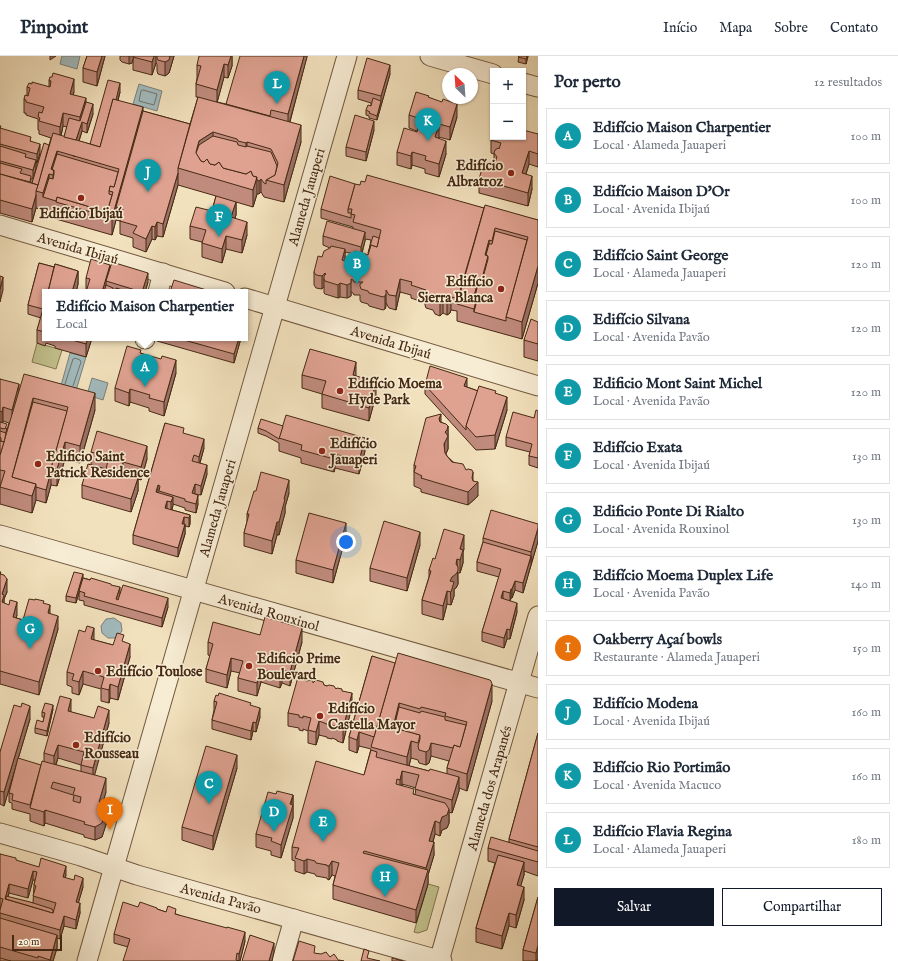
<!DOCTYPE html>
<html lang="pt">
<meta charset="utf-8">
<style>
body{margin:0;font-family:"IM FELL English",serif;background:#f2f2f3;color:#1f2937}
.controls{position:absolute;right:12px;top:12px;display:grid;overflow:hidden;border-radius:0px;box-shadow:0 1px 3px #0004}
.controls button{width:36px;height:36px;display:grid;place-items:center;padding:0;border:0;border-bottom:1px solid #e0e1e3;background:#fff;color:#1f2937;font:20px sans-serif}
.compass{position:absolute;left:442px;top:12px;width:36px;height:36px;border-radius:50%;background:#fff;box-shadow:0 1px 3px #0004;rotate:335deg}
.scale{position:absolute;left:12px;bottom:10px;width:50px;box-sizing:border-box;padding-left:4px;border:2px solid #462a14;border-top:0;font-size:11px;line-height:14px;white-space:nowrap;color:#462a14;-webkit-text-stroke:3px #f7ecd4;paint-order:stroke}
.you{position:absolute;left:346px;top:486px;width:14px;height:14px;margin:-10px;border:3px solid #fff;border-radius:50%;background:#1a73e8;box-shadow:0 0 0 6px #1a73e833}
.badge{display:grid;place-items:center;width:26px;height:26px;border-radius:50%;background:#111827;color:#fff;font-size:13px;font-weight:700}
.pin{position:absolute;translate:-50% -33px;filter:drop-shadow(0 1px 2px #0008)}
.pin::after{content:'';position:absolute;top:21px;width:14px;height:12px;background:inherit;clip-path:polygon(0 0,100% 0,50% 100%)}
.popup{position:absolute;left:42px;top:233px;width:206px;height:52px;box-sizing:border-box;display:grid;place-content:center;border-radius:0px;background:#fff;filter:drop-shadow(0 1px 3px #0005);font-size:13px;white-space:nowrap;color:#747a83}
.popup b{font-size:15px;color:#1f2937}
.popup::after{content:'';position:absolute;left:50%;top:100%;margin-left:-8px;border:8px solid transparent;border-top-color:#fff}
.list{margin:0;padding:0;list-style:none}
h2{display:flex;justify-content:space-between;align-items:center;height:52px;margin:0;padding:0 16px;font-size:17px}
h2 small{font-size:13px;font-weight:400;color:#747a83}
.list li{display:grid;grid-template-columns:26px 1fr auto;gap:12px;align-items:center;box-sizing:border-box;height:56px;margin:0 8px 8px;padding:0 8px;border:1px solid #e0e1e3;border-radius:0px}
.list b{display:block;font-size:15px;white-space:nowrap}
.list p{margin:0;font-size:13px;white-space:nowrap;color:#747a83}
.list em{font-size:13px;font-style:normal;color:#747a83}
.actions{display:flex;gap:8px;padding:12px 16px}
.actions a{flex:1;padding:9px 0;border:1px solid #111827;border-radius:0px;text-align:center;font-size:14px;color:#111827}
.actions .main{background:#111827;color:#fff}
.map{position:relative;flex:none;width:538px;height:905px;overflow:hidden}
header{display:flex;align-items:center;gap:24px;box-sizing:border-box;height:56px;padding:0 20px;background:#fff;border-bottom:1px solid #e0e1e3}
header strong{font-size:19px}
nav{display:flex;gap:22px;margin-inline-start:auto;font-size:14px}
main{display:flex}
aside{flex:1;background:#fff}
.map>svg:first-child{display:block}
.green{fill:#c2c18c;stroke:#847650}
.water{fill:#a1babd;stroke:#7d8079}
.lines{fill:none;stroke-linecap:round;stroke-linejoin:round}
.shore{stroke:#747268;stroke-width:1}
.minor-casing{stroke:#71583e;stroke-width:21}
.minor{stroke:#f7ecd4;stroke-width:19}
.wall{fill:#c08b7d;stroke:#462a14;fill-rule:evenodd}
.shaded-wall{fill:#9c7166;stroke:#462a14}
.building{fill:#dfa291;stroke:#462a14;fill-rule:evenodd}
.poi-dot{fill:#8f2418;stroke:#f7ecd4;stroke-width:1.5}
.labels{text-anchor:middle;stroke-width:3;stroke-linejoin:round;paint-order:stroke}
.poi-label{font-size:14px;font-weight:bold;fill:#462a14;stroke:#f7ecd4;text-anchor:start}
.street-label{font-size:14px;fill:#462a14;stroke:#f7ecd4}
</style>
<header>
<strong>Pinpoint</strong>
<nav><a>Início</a><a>Mapa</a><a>Sobre</a><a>Contato</a></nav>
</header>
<main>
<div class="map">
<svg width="538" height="905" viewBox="0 0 538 905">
<rect width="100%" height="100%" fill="#f2e1bd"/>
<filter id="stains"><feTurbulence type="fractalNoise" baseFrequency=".005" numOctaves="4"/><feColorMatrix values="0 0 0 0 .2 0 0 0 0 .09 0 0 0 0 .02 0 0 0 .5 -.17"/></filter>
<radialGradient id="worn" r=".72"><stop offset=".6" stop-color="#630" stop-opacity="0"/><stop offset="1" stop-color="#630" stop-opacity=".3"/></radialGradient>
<g class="green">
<path d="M37,287L62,294L56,313L32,306Z"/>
<path d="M428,828L439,831L427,874L418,877L414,876Z"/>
</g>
<g class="water">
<path d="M62,0H80L77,13L60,8Z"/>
<path d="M139,28L162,35L157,55L133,48Z"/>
<path d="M70,297L86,301L72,348L57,344Z"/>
<path d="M92,322L108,327L103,344L87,339Z"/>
<path d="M114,562L121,567L122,575L116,582H108L102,577L101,570L106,563Z"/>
</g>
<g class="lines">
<g class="shore">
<path d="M143,34L157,38L154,49L139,45L141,35Z"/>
<path d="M65,328L73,303L75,302L80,304L81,306L73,330"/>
</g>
<defs>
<g id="minor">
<path d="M430,0L493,18"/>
<path d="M523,27L538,31"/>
<path d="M0,169L225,236"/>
<path d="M158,236L163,217"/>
<path d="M245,242L538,330"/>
<path d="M145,283V282"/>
<path d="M0,479L538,632"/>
<path d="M0,777L81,800L137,819L442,905"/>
<path d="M87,905L347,0"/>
<path d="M282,905L294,863"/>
<path d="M439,905L538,560"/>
</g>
</defs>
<use href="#minor" class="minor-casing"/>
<use href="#minor" class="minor"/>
</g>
<g class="wall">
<path d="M87,0H105L97,30L83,26V12Z"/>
<path d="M120,0H174L169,17L165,20L158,18L157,15V8L156,7L152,19L133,14V2L132,7L129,8L122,6L120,4Z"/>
<path d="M232,0V10L228,22L224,21L217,46L226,48L307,0L290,66L301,86L284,146L264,141L261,136L259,138H257L253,151L236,146V159L235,162L247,179L242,197L226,193L222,207L202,201V186L190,183V170L212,155L216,140L178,129L163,181L157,180L155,184L152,183L146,196L133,191V182L120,178V165L116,164L112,179L56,163V158L36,152L32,166L0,157V70L1,73L31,85L40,97L37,107H36V113L33,123H31V127H32L49,89L51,82L39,78V74H38V63L26,59V57H24V43L27,40V31H49V24L74,36L73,39L86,46L93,58L87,77L82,75L79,85L90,88L120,36L118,45L143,55L190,68L198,41H196V28L197,22V9ZM63,70L67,71L64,81L61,80Z"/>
<path d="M519,0H528L526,8L518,6Z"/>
<path d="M390,18L377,64L369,62V60L366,59V54L371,50V47L358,43V34Z"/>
<path d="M429,42L457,61L450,84L439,81V82L446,98L439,121L425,117V113L412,109L411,113L397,109V96L417,76V75L409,72V59Z"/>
<path d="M374,74L366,105L346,100V91Z"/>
<path d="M538,78V111L529,108L526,118L532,133L528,150L479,137V123L494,109V98L491,97V84Z"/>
<path d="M360,129L484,152L538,164V227L522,283L457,265V255L451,254L450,257L447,259L443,257L440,260L435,258L433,254L426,252L425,249V247L411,242V239L400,236L396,254L389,252L386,247L385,253L383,254L369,250L368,248L361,246L360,244V239H354L353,237L351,236V240L347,242L340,241L338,242L325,238L324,237V231L322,233L316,232L314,229V216L322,201L330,192L323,189V180L353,172V171L321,162V153ZM365,183L371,184L368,199L362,197L365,185ZM345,196L354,198L352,207L345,205Z"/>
<path d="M39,207L54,211L55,208L78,215V228L76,236H45V282H92L86,301L55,292V290L46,287L45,290L37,287V274L41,262L28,258V249Z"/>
<path d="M110,212L148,226L145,236H86V222Z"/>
<path d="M538,266V305L524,301V284Z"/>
<path d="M123,282H131L130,284Z"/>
<path d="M157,282H241L234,307L157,285Z"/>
<path d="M141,297L176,317L164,360L149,355V352L130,346L129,350L115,345V332Z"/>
<path d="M302,319L356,320L376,339L369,365L322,352V338L302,332Z"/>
<path d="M0,323L19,333L95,354L80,407L65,403L57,430L51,429L46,447L36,444L32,457L0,448ZM3,365L9,367L6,377V376L7,373L2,367Z"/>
<path d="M425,329L467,331L478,335L496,337L507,354L495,393L476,394L425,338Z"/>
<path d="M538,355V412L529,409V400L530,396L506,390V381L534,362Z"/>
<path d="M441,366L448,370V393L446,398L447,400L473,425L478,440L468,449L421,436V433L414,430V409Z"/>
<path d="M165,367L184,378L204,392L200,407L207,418L201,439L194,438L198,448L196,457L185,454V452L173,448L172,454L190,459V468L189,471L185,470V478L178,501L133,488V479Z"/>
<path d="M258,372L365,395L359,418L335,412L334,416L301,407V402L279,395V387L266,380L258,377Z"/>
<path d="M91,396L147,403L141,424L138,423V435L131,456L82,442V429L91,409Z"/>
<path d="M256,435L289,437L285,451V457L279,479H277L272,498L244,490V477L247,466V458Z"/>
<path d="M346,480L333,527L296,517V504Z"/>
<path d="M483,482L538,485L523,537L515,534L512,542H511L510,545L517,556L510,583H507L504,592L482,585V576L499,521L477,515V506L483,486Z"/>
<path d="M420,489L407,535L370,525V512Z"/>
<path d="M464,493L463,496V507L460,517H458V528L456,532L454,533V540L451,549L447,548L443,564L422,558V544L429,521V514L435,503Z"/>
<path d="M0,516L7,536L4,543V547L17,559L16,562L23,564L44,547L50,558L58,573L39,639L0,628Z"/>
<path d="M83,522L111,529L120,539L168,551L162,571L84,549V545L79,544V536L76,547L66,545V540Z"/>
<path d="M260,579L302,586L290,630L282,627L280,632L261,626L257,640L238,635V622L240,617L231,615L227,632L206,626V613L210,600L208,599V586Z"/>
<path d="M94,584L113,589L124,586L130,601L118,644L110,642L109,647L101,645V633L83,628L79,639L72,637V631L67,629V616Z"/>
<path d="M372,600L492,645L467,735L459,732V735L452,757L449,756V767L447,772L442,774L440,780L435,778L433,786L434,799L428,819V828L416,867L333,843V829L335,820L332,819L329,824L327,823V822L316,820L315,818L307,816L304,818L295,815V805L292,804V791L364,719L371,693L359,690L357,697L349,694V681ZM431,700L449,705L447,712V718L429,715L409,710L411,702L418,704L419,707L426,709L429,707ZM402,728L416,732L415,739L402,729Z"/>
<path d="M303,624L324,629L342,635L352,650L343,687L337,685V684L332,682V683L327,682V681L319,679L316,689L308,687V675L303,673V675L299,674V672L288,670V657Z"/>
<path d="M214,645L251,650L260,661L256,676L253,675L251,684L212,673V664L214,654Z"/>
<path d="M21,651L30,663L4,750L0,748V696Z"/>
<path d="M53,653L47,680L35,677V672L43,666L44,661H42V656Z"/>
<path d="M71,656L109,667L94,719L106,736L102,747L108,762L102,781L95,784L84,781V779L45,767L44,770L30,765V758L12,753V747L9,746V737L41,709L44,705V697ZM58,702L81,709V716L56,709Z"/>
<path d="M538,677V820L524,815V819L520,830L524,844L516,872L509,870L502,893L476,886V872L495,807L488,805V792L509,786V783Z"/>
<path d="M237,712L213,794L182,784V771Z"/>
<path d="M276,738L293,739V762L281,802L271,799V795L256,791V778Z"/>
<path d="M0,798L16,805L66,819L65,822L83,831L78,847L80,857L76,873L64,870L60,883L57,882V892L53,905H0V854L1,851H0ZM33,824H35L34,829L33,847L8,841L9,837L28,842Z"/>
<path d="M538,841V902L537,905H523V894Z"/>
<path d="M138,851L157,853L166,856L176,858L245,885L240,905L128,891L114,887V878Z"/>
</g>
<g class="shaded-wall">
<path d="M50,0H56L50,4Z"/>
<path d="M102,0H105L97,30V16Z"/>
<path d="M129,0H134L132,7L129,8Z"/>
<path d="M154,0H156V7L152,19V6Z"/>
<path d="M170,0H174L169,17L165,20V6Z"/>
<path d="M231,0H232V10L228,22V9Z"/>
<path d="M304,0H307V1L288,72V58Z"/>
<path d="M527,0H528L526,8V3Z"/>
<path d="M224,8V21L217,47V34Z"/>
<path d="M390,9V18L377,64V60L381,45V40Z"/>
<path d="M74,23V36L70,51V38Z"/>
<path d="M120,27V36L100,108V99Z"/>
<path d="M86,42V56L82,66V75L74,101V91L80,71V61Z"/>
<path d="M93,48V58L87,77V68Z"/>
<path d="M457,48V61L450,84V71Z"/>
<path d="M143,51V68L116,151V164L112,179V162Z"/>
<path d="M63,57V70L60,84V71Z"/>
<path d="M374,65V74L366,105V96Z"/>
<path d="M439,68V81L435,95V81Z"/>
<path d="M301,69V86L284,146V129Z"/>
<path d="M213,76V93L199,102L196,96L199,85Z"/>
<path d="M446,85V98L439,121V108Z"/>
<path d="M247,86V103L246,104V87Z"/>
<path d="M40,88V97L37,107V98Z"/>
<path d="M57,95V112L53,136V119L51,113Z"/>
<path d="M529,95V108L522,130V117Z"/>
<path d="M412,96V109L411,113V100Z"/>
<path d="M36,104V113L33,123V114Z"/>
<path d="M178,117V129L163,181V168Z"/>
<path d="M49,118V135L43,141V137Z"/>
<path d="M532,120V133L528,150V137Z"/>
<path d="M257,121V138L253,151V134Z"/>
<path d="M261,123V136L259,138V125Z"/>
<path d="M36,139V152L32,166V153Z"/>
<path d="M236,146V159L231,174V161Z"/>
<path d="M157,166V180L155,184V171Z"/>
<path d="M247,166V179L242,197V184Z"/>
<path d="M152,170V183L146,196V183Z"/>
<path d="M365,176V185L361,200V191Z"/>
<path d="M226,180V193L222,207V193Z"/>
<path d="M489,184V201L481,243V226L485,199Z"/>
<path d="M345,193V207L342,204Z"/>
<path d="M110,209V222L106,225V236H102Z"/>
<path d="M538,210V227L522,283V266Z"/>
<path d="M78,215V228L76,236H72Z"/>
<path d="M148,217V226L145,236H142Z"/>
<path d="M325,217V225L324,223V231L322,233V220Z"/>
<path d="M3,221V234L0,246V233Z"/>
<path d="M351,223V240L347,242V229Z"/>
<path d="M400,223V236L396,254V240Z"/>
<path d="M478,225V242L474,256V240Z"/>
<path d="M340,227V241L338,242V229Z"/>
<path d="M386,238V251L385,253V240Z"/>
<path d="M451,241V254L450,257L447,259V246Z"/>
<path d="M443,244V257L440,260V246Z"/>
<path d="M88,282H92L86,301V288Z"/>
<path d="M239,282H241L234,307V298Z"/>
<path d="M176,304V317L164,360V346Z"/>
<path d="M356,306V320L353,319Z"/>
<path d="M467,322V331L464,330Z"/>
<path d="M376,326V339L369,365V352Z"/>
<path d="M19,328V342L12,367V354Z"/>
<path d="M130,333V346L129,350V337Z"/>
<path d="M95,337V354L80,407V390Z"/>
<path d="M507,341V354L495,393V379Z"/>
<path d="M33,342V359L15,425L12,421Z"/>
<path d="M3,351V365L2,369V356Z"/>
<path d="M441,358V371L439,363Z"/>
<path d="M448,370V393L444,401L445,376Z"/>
<path d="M365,382V395L359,418V405Z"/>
<path d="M204,383V392L199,410V401Z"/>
<path d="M65,386V403L57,430V413Z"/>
<path d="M147,390V403L141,424V411Z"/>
<path d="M335,398V412L334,416V403Z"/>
<path d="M123,406V419L120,417Z"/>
<path d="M207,409V418L201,439V430Z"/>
<path d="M51,415V429L46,447V434Z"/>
<path d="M473,416V429L478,426V440L468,449V436Z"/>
<path d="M138,422V435L131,456V443Z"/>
<path d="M289,424V437L285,451V457L279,479V466L284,443Z"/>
<path d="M36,428V444L32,457V440Z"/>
<path d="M195,428V437L192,446V437Z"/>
<path d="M158,429V438L156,436Z"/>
<path d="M198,439V448L196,457V448Z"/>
<path d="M173,441V450L171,455V446Z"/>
<path d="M167,445V454L165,452Z"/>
<path d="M190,459V468L189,471V462Z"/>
<path d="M184,461V470L182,468Z"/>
<path d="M277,466V479L272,498V485Z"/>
<path d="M346,467V480L333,527V514Z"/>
<path d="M185,468V478L178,501V492Z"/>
<path d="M538,472V485L531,509V496Z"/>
<path d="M420,476V489L407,535V522Z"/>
<path d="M464,479V493L463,496V507L460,517V493Z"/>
<path d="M531,500V509L523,537V527Z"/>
<path d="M457,503L458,528L456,532L454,533V540L451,549L450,525Z"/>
<path d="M83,518V523L76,547V542Z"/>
<path d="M7,523V536L4,543V552L2,560V538Z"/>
<path d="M515,525V534L512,542V533Z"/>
<path d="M120,531V541L117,549L116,543Z"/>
<path d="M511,533V542L510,546V537Z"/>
<path d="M447,535V548L443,564V550Z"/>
<path d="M503,535V544L501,542Z"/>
<path d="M168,542V551L162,571V562Z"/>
<path d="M17,546V559L13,574V561Z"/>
<path d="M517,547V556L510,583V574Z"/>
<path d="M50,549V563L48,557Z"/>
<path d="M58,560V573L39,639V626Z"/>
<path d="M94,572V585L91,583Z"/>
<path d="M302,572V586L290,630V616Z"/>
<path d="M507,573V583L504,592V582Z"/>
<path d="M130,588V601L118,644V631Z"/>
<path d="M231,602V615L227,632V619Z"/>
<path d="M261,613V626L257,640V627Z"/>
<path d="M282,614V627L280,632V619Z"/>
<path d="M83,615V628L79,639V626Z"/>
<path d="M110,628V642L109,647V634Z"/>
<path d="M492,628V645L467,735V718Z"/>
<path d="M352,637V650L343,687V673Z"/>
<path d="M71,643V656L68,655Z"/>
<path d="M399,647V664L396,676L393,671Z"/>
<path d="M53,649V653L47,680V675Z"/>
<path d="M30,650V663L4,750V736Z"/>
<path d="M260,652V661L256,676V667Z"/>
<path d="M109,654V667L93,725V712Z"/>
<path d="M319,665V679L316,689V676Z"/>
<path d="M253,666V675L251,684V675Z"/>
<path d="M359,676V690L357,697V684Z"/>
<path d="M411,685V702L407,716V701Z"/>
<path d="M431,687V700L429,707L426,709V696Z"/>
<path d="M58,689V702L54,713V700Z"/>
<path d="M237,699V712L213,794V780Z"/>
<path d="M402,715V728L400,737V724Z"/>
<path d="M459,721V735L452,757V744Z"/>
<path d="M106,722V736L99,760V746Z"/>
<path d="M293,739V762L281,802V789Z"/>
<path d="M108,749V762L102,781L95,784V771Z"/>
<path d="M449,753V767L447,772L442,774L440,780V767L442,761Z"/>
<path d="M45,754V767L44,770V756Z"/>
<path d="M435,765V778L429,798V785Z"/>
<path d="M434,786V799L428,819V828L416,867V854L426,820V812Z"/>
<path d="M307,803V816L304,818V805Z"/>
<path d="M332,805V819L329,824V810Z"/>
<path d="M524,806V819L517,843V829Z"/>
<path d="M66,810V819L63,830V821Z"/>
<path d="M33,815V824L28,842V833Z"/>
<path d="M83,822V831L76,855V846Z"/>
<path d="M9,828V837L6,848L5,843Z"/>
<path d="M524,831V844L516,872V859Z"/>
<path d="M80,847V857L76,873V864Z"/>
<path d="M509,857V870L502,893V880Z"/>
<path d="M64,860V870L60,883V874Z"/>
<path d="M245,876V885L240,905H239V898Z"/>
<path d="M57,879V892L53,905H50Z"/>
<path d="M274,887V896L272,905H269Z"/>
<path d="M538,889V902L537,905H536V897Z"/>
</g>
<g class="building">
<path d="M87,0H102L97,16L83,12Z"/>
<path d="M134,0H154L152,6L133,1Z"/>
<path d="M157,0H170L169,4L165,6L158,4L157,2Z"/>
<path d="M199,0H231L228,9L224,8L217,34L196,28L201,10L197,9Z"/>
<path d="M240,0H304L288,58L271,54L270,60L226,48Z"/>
<path d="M519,0H527L526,3L518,1Z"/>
<path d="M367,2L390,9L381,40L358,34Z"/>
<path d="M53,17L74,23L70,38L86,42L80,61L63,57L60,71L39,65L40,62L38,61L39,56L42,57L44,51L26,46V44L24,43L25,39L28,40L30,32L27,31L29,27L32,28V26L50,31L51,25L49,24L50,21H52Z"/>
<path d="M108,24L120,27L116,44L113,43L100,91L90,88Z"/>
<path d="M416,36L429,40L428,41L442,46L443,43L457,48L450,71L439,68L435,81L446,85L439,108L425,104L426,100L412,96L411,100L397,96L404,72L417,76L421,63L409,59Z"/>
<path d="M198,41L301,69L284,129L266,124L275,119L278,107L271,93L247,86L246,87L238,85L237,83L213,76L199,85L196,96L201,105L204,106L207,103L210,108L215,109L219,106L223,112L246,118L251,115L253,120L257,121L253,134L178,112Z"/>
<path d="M373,42L381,45L377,60L369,57L370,56L366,54L368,49L371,50Z"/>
<path d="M113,43L143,51L112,162L56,146L57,141L107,156L113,136L109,135L110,130L114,131L119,113L57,95L51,113L54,114L53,119L49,118L43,137L36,135L53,77L100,91Z"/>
<path d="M86,46L93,48L87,68L82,66L76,84L64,81L69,62L80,65Z"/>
<path d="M143,55L190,68L178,112V117L163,168L157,166L155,171L152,170L146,183L133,177L137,170L120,165L123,153L116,151Z"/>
<path d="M355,59L374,65L366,96L346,91Z"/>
<path d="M0,70H1L0,72L31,81L30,85L40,88L37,98L0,88Z"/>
<path d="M523,74L538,78V98L529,95L522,117L532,120L528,137L479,123L484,106L494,109L497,101L494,97L495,94L498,92L499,93L501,87L491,84L493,76V81H523Z"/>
<path d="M213,80L237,86L238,89L246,91L247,90L271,96L277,110L275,119L266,124V128L264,127L261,123L259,125L257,124V121L253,120L251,115L246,118L223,112L219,106L215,109L210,108L207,103L204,106L201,105L196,97L199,89Z"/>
<path d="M44,87L49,89L38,129L32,127Z"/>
<path d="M0,90L26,98L25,101L36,104L33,114L0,105Z"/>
<path d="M57,98L118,116L114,131L110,130L109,135V138L112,139L107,156L57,141L56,145L43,141L49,122L53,123L54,118V114H52Z"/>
<path d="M0,107L22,113L20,117L31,120L30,126L0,118Z"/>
<path d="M0,118L38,129L36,135V139L32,153L0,144Z"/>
<path d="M367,119L484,152L458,242L451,241L450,244L447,246L443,244L440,246L435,245L433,241L426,239L425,236L426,234L411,229L412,226L400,223L396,240L389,239L386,234V238L385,240L383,241L369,237L368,235L361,233L360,230V228L363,226H354L353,224L351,223V227L347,229L340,227L338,229L325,225L324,223V220L326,218L325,217L322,220L316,219L314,216L318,200L322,201L324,195L330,192L331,190L345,193L342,204L352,207L355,195L368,199L371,189L377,191L381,174L353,166L355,159L351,158L352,153H348L355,128L360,129L361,125L365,126Z"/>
<path d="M330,120L355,128L348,153V157H351V162L321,153Z"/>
<path d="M216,140L236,146L231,161L247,166L242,184L226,180L222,193L202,187L206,174L190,170L196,151L212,155Z"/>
<path d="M485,149L538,164V210L522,266L506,261L528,181L495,172L492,185L489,184L485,199L488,200L481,226L478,225L474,240H477L474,253L457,248Z"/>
<path d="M327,165L365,176L361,191L323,180Z"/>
<path d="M495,175L527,184L506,261V265L474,256L477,244V240H475L478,228L481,229L488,203V200L486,199L489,188H492Z"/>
<path d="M373,180L379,182L377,191L371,189L368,197Z"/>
<path d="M91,203L110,209L102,236H86L90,223L86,222Z"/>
<path d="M112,206L148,217L142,236L106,225Z"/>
<path d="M39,207L54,211L48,236H45V246L43,253L28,249Z"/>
<path d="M55,208L78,215L72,236H48Z"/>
<path d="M0,220L3,221L0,233Z"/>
<path d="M174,224L213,236H170Z"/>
<path d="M106,229L113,232L112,236H104Z"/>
<path d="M116,232L129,236H115Z"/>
<path d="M45,246V276L37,274Z"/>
<path d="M531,263L538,266V288L524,284Z"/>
<path d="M65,282H88L86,288Z"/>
<path d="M177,282H239L234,298Z"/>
<path d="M127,290L141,294L140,297L161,303L162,300L176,304L164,346L149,342L150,339L130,333L129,337L115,332Z"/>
<path d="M310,293L356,306L353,319L376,326L369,352L322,338L326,325L302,319Z"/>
<path d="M430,310L467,322L464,330L478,335L466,370V374L425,329Z"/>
<path d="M24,318L95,337L80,390L65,386L57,413L51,412L68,351L33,342L12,421L36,428L32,440L0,431L5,415L0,414V399Z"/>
<path d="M0,323L19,328L12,354L3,351L2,356L0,355Z"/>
<path d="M479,330L496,335L495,337L507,341L495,379L476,381L466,370Z"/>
<path d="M33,346L67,355L51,412V415L46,434L36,431V428L12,421Z"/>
<path d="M536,354L538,355V402L529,400L532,388L506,381L513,356L534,362Z"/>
<path d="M441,358L439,363L440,366L446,368L448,370L447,374L445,376L448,380L444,388L445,397L447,400L452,406L463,408L466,414L468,413L472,414L473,416L472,422L473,425L478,426L468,436L421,422L422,420L414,416L416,410L414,409L426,362Z"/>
<path d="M286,359L365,382L359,405L335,398L334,403L301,394L302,389L279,382Z"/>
<path d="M261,363L283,370L279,383L266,375L258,372Z"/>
<path d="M0,366L7,368L5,373L0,372Z"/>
<path d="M165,367L184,372L183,377L204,383L199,401L194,399L192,405L207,409L201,430L195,428L192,437L198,439L196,448L185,445V443L159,435L160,430L158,429L156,436L173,441L171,446L167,445L165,452L190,459L189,462L184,461L182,468H185L178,492L133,479Z"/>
<path d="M0,375L6,377L4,386L1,385V382L0,381Z"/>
<path d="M97,375L147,390L141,411L123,406L120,417L138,422L131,443L82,429L88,408L106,413L109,401L91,396Z"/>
<path d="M0,385L4,386L0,399Z"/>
<path d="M261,416L289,424L284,443H285L279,466H277L272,485L244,477L249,458H247L254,435H256Z"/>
<path d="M491,454L538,468V472L531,496L483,482Z"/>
<path d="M309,457L346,467L333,514L296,504Z"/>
<path d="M384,465L420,476L407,522L370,512Z"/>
<path d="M444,473L464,479L460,493L463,494L460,504L457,503L456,508L458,511V515L456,518L452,521L450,525L454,526L451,536L447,535L443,550L422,544L431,515L429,514L433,502L435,503Z"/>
<path d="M483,486L531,500L523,527L515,525L512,533H511L510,537L503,535L501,542L517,547L510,574L507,573L504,582L482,576L501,513L477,506Z"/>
<path d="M0,516H1L0,518L4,519L7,523L2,538L4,539L2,546L9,549L10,544L17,546L13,561L23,564L29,543L35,544V543L44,545L43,547L50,549L48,557L58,560L39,626L0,615Z"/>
<path d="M74,516L83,518L76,542L66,540Z"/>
<path d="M83,522L90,524L91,522L111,528V529L120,531L116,543L118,544L123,529L168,542L162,562L84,540L85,537L79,535Z"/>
<path d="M265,561L302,572L290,616L282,614L280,619L261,613L257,627L238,622L243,605L231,602L227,619L206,613L213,588L208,586L213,566L260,579Z"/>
<path d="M87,570L94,572L91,583L113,589L117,577L124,579L122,585L130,588L118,631L110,628L109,634L101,632L104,621L83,615L79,626L72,624L74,618L67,616L79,574L85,576Z"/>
<path d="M398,597L490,624L491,625L492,628L467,718L447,712L454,689L460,691L467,666L445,660L446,657L421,651L420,653L399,647L393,671L420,679L418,687L411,685L407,701L371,691Z"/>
<path d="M372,600L395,607L374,681L359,676L357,684L349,681Z"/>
<path d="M298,621L303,622V624L308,625L309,624L313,625V627L316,624L323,626L324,629L327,630L329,629L334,630L336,633L337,632L342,633V635L352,637L343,673L337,672L338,671L332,669V670L327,669V668L319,665L316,676L308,674L311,662L303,660V662L299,661V659L288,657Z"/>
<path d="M219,637L251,647L250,649L260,652L256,667L253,666L251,675L212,664L217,646L214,645L216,639L218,640Z"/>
<path d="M60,640L71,643L68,655L94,662L98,650L109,654L93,712L81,709L84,696L58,689L54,700L44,697Z"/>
<path d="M22,647L30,650L4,736L0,735V696L14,649L21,651Z"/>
<path d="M45,647L53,649L47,675L35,672L37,664L43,666L45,657L42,656Z"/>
<path d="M399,651L420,657L421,655L445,661V664L466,669L460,691L454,689L453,692L431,687L429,694L426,696L419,694L418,690L420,683V679L394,672Z"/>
<path d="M538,677V791L509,783Z"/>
<path d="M206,690L237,699L213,780L182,771Z"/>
<path d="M371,694L377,696L376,701L429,715L430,713L459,721L452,744L415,733L419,719L402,715L400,724L397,723L396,728L414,733L413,738L445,747L449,753L447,759L442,761L440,767L435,765L429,785L434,786L426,812L364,795L363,797L428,814L416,854L333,829L339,807L332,805L329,810H327V809L316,807L315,805L307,803L304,805L295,802L299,792L292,791L316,705L364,719Z"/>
<path d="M18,702L41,709L30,749L12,744L13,738L9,737Z"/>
<path d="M42,705L106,722L99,746L108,749L102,767L95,771L84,768L85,766L45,754L44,756L30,752ZM53,726L75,732L73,739L51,732ZM74,739L81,741L80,747L73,745Z"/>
<path d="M277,735L293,739L290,748L293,749L281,789L271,785L272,782L256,778L268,736L276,738Z"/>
<path d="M491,781L538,795V806L488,792Z"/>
<path d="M0,798L16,802V804L39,811L41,802L66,810L63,821L74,824L75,819L83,822L76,846L80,847L76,864L64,860L60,874L0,857V854L3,843L0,842ZM33,815L37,816L34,829L36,830L33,840L56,847L53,857L5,843L9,828L28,833Z"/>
<path d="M498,799L524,806L517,829L524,831L516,859L509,857L502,880L476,872Z"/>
<path d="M6,840L30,846L52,853V854H53V857L6,843Z"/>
<path d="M538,841V889L536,897L523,894Z"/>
<path d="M123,846L138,851L140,846L157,852V853L166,856L168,850L176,853L175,858L227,872V871L245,876L239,898L237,897L236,904L239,905H123L130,883L114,878Z"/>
<path d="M0,862L57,879L50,904L38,900V902L0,891Z"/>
<path d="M250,879L274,887L269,905H242Z"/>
<path d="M299,885L315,890L314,897L321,898L326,896L330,901L334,898L339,905V904L344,905H293Z"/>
<path d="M364,893L369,895L367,902L380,905H361Z"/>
<path d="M0,902L11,905H0Z"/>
<path d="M392,902L403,905H392Z"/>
</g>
<g class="poi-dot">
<circle cx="511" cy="117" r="4"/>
<circle cx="81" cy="142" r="4"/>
<circle cx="501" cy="233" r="4"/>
<circle cx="340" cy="335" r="4"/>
<circle cx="322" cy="395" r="4"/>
<circle cx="38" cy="408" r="4"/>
<circle cx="249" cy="610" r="4"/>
<circle cx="98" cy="615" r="4"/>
<circle cx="320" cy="660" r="4"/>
<circle cx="76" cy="689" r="4"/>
</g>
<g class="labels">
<g class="poi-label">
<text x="503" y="114" text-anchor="end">Edifício<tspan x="503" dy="16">Albratroz</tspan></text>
<text x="81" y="162" text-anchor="middle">Edifício Ibijaú</text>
<text x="493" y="230" text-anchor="end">Edifício<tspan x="493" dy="16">Sierra Blanca</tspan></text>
<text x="348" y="332">Edifício Moema<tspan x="348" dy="16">Hyde Park</tspan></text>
<text x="330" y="392">Edifício<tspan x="330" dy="16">Jauaperi</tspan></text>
<text x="46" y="405">Edificio Saint<tspan x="46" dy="16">Patrick Residence</tspan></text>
<text x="257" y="607">Edificio Prime<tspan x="257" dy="16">Boulevard</tspan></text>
<text x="106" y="620">Edifício Toulose</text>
<text x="328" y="657">Edifício<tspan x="328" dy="16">Castella Mayor</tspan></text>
<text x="84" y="686">Edifício<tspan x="84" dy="16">Rousseau</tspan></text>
</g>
<g class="street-label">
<text transform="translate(306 141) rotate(-74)" y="5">Alameda Jauaperi</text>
<text transform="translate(78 192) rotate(16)" y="5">Avenida Ibijaú</text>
<text transform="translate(391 286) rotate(17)" y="5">Avenida Ibijaú</text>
<text transform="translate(217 452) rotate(-74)" y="5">Alameda Jauaperi</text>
<text transform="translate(269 556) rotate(16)" y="5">Avenida Rouxinol</text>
<text transform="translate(489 732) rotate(-74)" y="5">Alameda dos Arapanés</text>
<text transform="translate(221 842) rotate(15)" y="5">Avenida Pavão</text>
</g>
</g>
<rect width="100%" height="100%" filter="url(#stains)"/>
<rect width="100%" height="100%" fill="url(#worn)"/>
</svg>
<div class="controls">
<button>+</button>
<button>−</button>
</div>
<svg class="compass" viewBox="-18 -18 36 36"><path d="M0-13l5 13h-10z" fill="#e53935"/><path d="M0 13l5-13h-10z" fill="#747a83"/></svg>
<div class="scale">20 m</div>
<div class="you"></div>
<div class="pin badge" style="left:145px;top:331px;background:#0f9aa8">A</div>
<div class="popup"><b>Edifício Maison Charpentier</b>Local</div>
<div class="pin badge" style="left:357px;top:228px;background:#0f9aa8">B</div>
<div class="pin badge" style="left:209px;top:748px;background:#0f9aa8">C</div>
<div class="pin badge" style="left:274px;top:776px;background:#0f9aa8">D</div>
<div class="pin badge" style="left:323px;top:786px;background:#0f9aa8">E</div>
<div class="pin badge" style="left:219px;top:181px;background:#0f9aa8">F</div>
<div class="pin badge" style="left:30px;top:593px;background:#0f9aa8">G</div>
<div class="pin badge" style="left:385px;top:841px;background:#0f9aa8">H</div>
<div class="pin badge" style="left:110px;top:774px;background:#e8710a">I</div>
<div class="pin badge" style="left:148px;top:136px;background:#0f9aa8">J</div>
<div class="pin badge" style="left:428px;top:85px;background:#0f9aa8">K</div>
<div class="pin badge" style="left:277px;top:48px;background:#0f9aa8">L</div>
</div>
<aside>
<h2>Por perto<small>12 resultados</small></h2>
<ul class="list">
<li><span class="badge" style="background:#0f9aa8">A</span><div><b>Edifício Maison Charpentier</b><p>Local · Alameda Jauaperi</p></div><em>100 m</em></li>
<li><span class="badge" style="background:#0f9aa8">B</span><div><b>Edifício Maison D'Or</b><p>Local · Avenida Ibijaú</p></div><em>100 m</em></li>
<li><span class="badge" style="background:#0f9aa8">C</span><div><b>Edifício Saint George</b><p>Local · Alameda Jauaperi</p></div><em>120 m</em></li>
<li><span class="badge" style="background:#0f9aa8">D</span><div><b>Edifício Silvana</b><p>Local · Avenida Pavão</p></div><em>120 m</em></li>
<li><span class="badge" style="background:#0f9aa8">E</span><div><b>Edificio Mont Saint Michel</b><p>Local · Avenida Pavão</p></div><em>120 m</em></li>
<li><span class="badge" style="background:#0f9aa8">F</span><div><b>Edifício Exata</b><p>Local · Avenida Ibijaú</p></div><em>130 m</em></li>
<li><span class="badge" style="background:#0f9aa8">G</span><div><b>Edificio Ponte Di Rialto</b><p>Local · Avenida Rouxinol</p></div><em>130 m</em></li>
<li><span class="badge" style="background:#0f9aa8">H</span><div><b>Edifício Moema Duplex Life</b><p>Local · Avenida Pavão</p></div><em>140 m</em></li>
<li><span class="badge" style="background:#e8710a">I</span><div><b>Oakberry Açaí bowls</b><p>Restaurante · Alameda Jauaperi</p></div><em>150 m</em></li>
<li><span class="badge" style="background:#0f9aa8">J</span><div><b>Edifício Modena</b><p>Local · Avenida Ibijaú</p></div><em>160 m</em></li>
<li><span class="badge" style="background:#0f9aa8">K</span><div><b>Edifício Rio Portimão</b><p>Local · Avenida Macuco</p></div><em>160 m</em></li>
<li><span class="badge" style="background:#0f9aa8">L</span><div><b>Edifício Flavia Regina</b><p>Local · Alameda Jauaperi</p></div><em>180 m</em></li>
</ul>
<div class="actions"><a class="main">Salvar</a><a>Compartilhar</a></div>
</aside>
</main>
